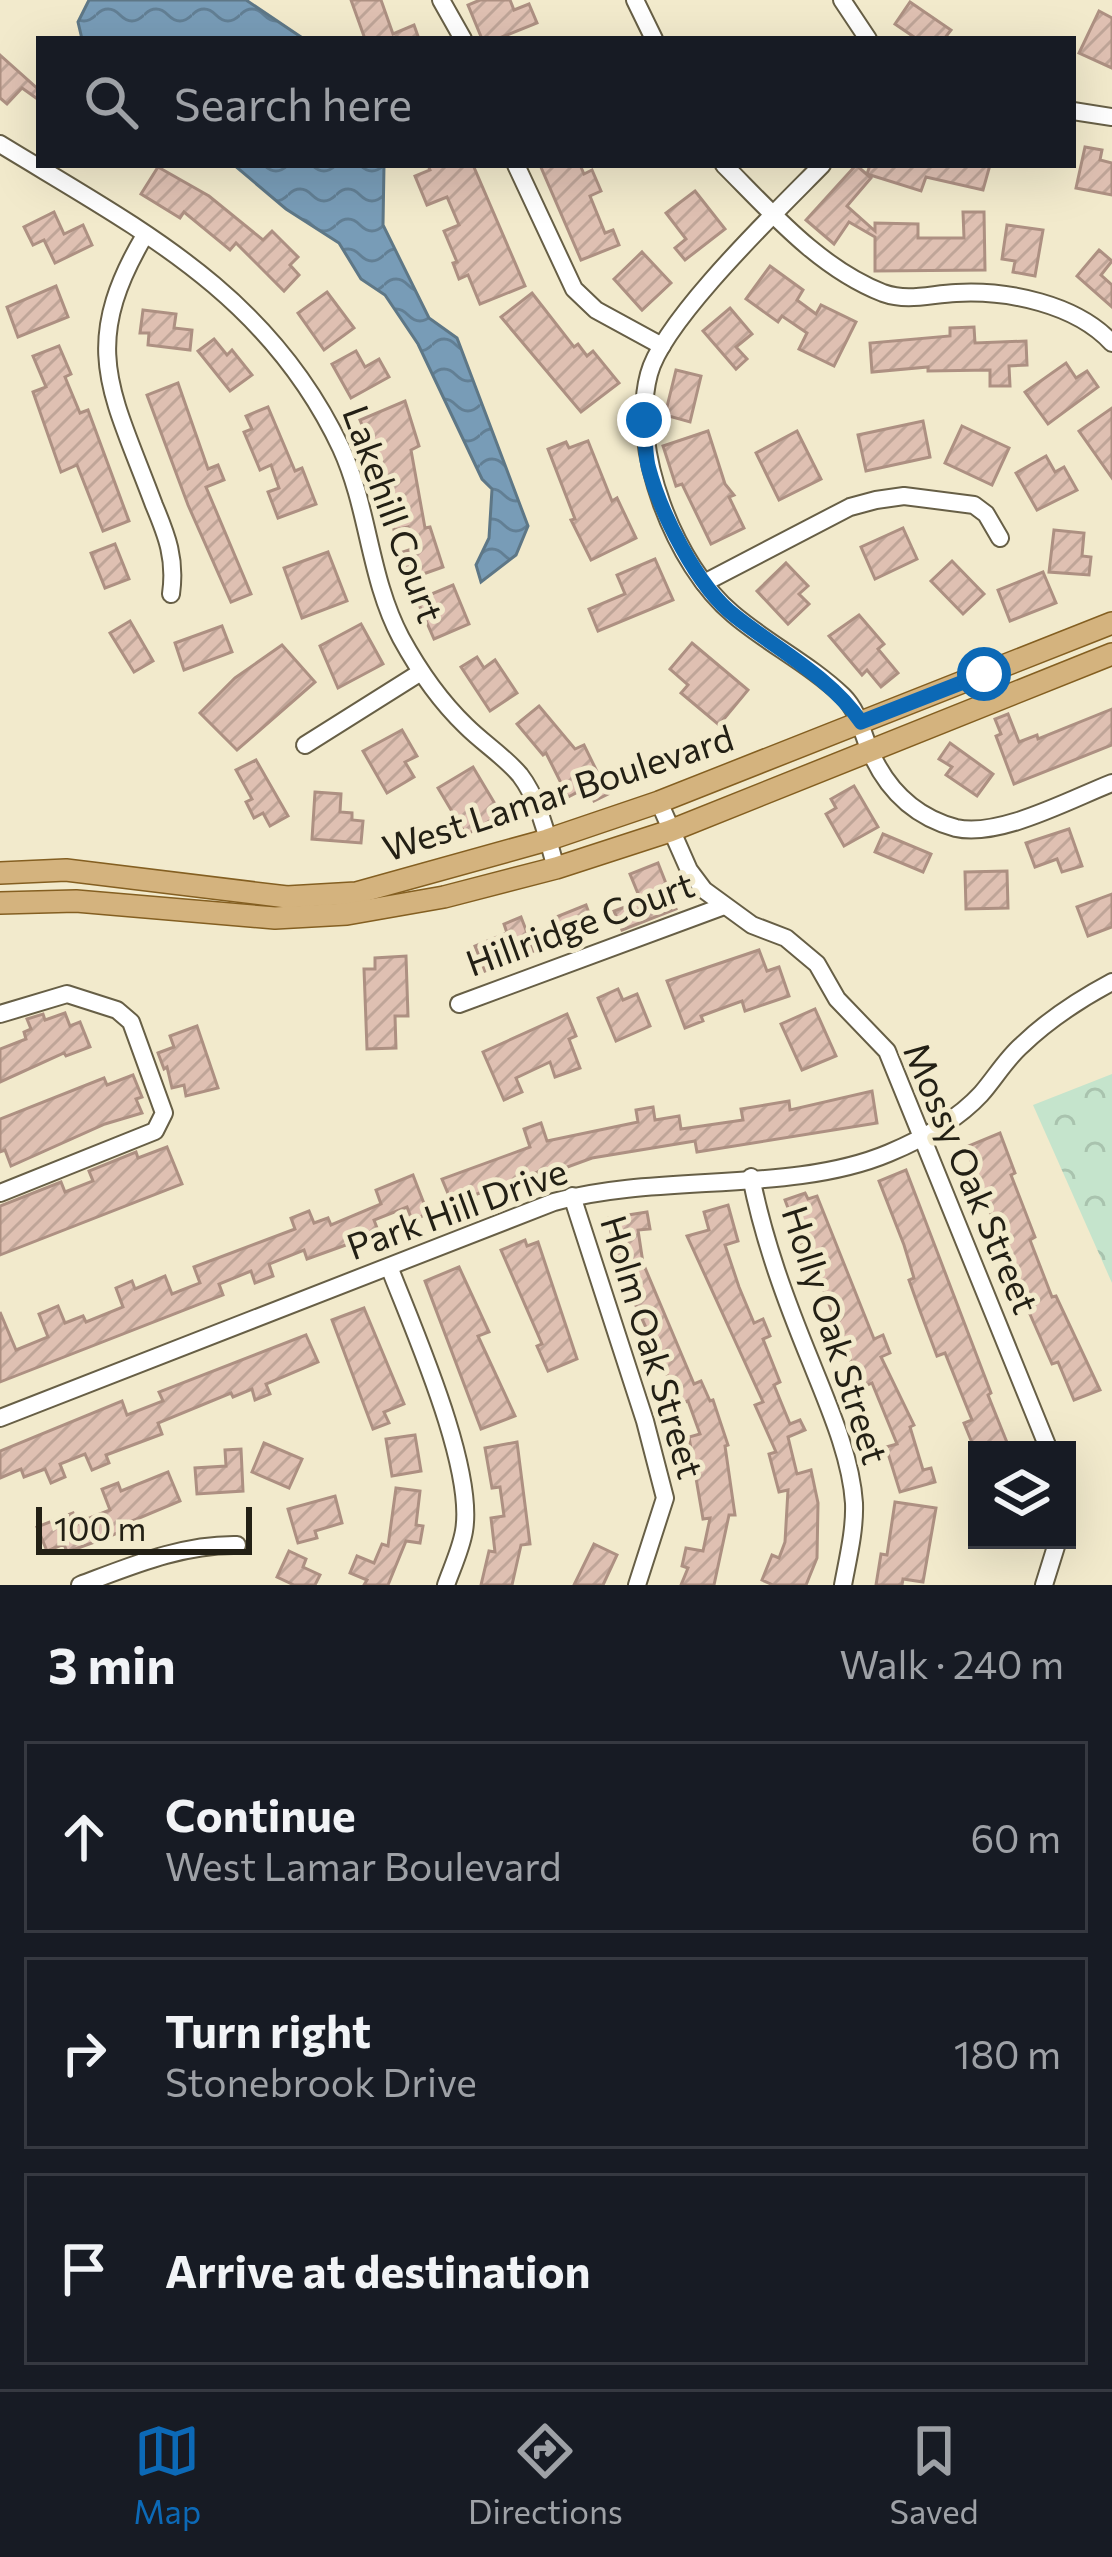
<!DOCTYPE html>
<meta charset="utf-8">
<style>
body{margin:0;font-family:Commissioner,sans-serif;background:#20242c;color:#f1f3f6}
.controls{position:absolute;right:36px;bottom:36px;display:grid;overflow:hidden;border-radius:0px;box-shadow:0 12px 48px #0002}
.controls button{width:108px;height:108px;display:grid;place-items:center;padding:0;border:0;border-bottom:3px solid #363941;background:#171b24;color:#f1f3f6;font:60px sans-serif}
.scale{position:absolute;left:36px;bottom:30px;width:216px;box-sizing:border-box;padding-left:12px;border:6px solid #232015;border-top:0;font-size:33px;line-height:42px;white-space:nowrap;color:#232015;-webkit-text-stroke:9px #f2eacc;paint-order:stroke}
.stop{position:absolute;width:36px;height:36px;margin:-27px;border:9px solid #0c69b6;border-radius:50%;background:#fff}
.stop.end{background:#0c69b6;border-color:#fff;box-shadow:0 3px 12px #0008}
.list{margin:0;padding:0;list-style:none}
h2{display:flex;justify-content:space-between;align-items:center;height:156px;margin:0;padding:0 48px;font-size:51px}
h2 small{font-size:39px;font-weight:400;color:#9ea1a6}
.list li{display:grid;grid-template-columns:78px 1fr auto;gap:36px;align-items:center;box-sizing:border-box;height:192px;margin:0 24px 24px;padding:0 24px;border:3px solid #363941;border-radius:0px}
.list b{display:block;font-size:45px;white-space:nowrap}
.list p{margin:0;font-size:39px;white-space:nowrap;color:#9ea1a6}
.list em{font-size:39px;font-style:normal;color:#9ea1a6}
.icon{flex:none;width:66px;height:66px;fill:none;stroke:currentColor;stroke-width:2;stroke-linecap:round;stroke-linejoin:round}
.map{position:relative;flex:none;width:1112px;height:1585px;overflow:hidden}
.search{position:absolute;background:#171b24;box-shadow:0 12px 48px #0002;left:36px;right:36px;top:36px;height:132px;display:flex;align-items:center;gap:30px;box-sizing:border-box;padding:0 42px;border-radius:0px;color:#9ea1a6;font-size:45px}
.sheet{height:804px;background:#171b24}
nav{display:flex;justify-content:space-around;align-items:center;box-sizing:border-box;height:168px;border-top:3px solid #363941;background:#171b24;font-size:33px;color:#9ea1a6}
nav a{display:grid;justify-items:center;gap:6px}
nav .on{color:#0c69b6}
.map>svg:first-child{display:block}
.forest{fill:url(#forest-crowns)}
.water{fill:url(#water-waves);stroke:#5e7786;stroke-width:3}
.building{fill:url(#building-hatch);stroke:#ad9082;stroke-width:3}
.lines{fill:none;stroke-linecap:round;stroke-linejoin:round}
.minor-casing{stroke:#675f46;stroke-width:20}
.major-casing{stroke:#845f21;stroke-width:24}
.minor{stroke:#fff;stroke-width:16}
.major{stroke:#d4b37e;stroke-width:21}
.route{stroke:#0c69b6;stroke-width:15}
.labels{text-anchor:middle;stroke-width:10;stroke-linejoin:round;paint-order:stroke}
.street-label{font-size:36px;fill:#232015;stroke:#f2eacc}
</style>
<div class="map">
<svg width="1112" height="1585" viewBox="0 0 1112 1585">
<defs>
<pattern id="forest-crowns" width="20" height="18" patternUnits="userSpaceOnUse" patternTransform="scale(3)"><rect width="20" height="18" fill="#c5e4cc"/><path d="M2 6a3 3 0 1 1 6 0M12 15a3 3 0 1 1 6 0" fill="none" stroke="#a9c3ae"/></pattern>
<pattern id="water-waves" width="16" height="10" patternUnits="userSpaceOnUse" patternTransform="scale(3)"><rect width="16" height="10" fill="#789cb7"/><path d="M0 5q4-4 8 0t8 0" fill="none" stroke="#627f94"/></pattern>
<pattern id="building-hatch" width="6" height="6" patternUnits="userSpaceOnUse" patternTransform="scale(3)"><rect width="6" height="6" fill="#dfc0b2"/><path d="M-1 1l2-2M0 6l6-6M5 7l2-2" fill="none" stroke="#bfa598"/></pattern>
</defs>
<rect width="100%" height="100%" fill="#f2eacc"/>
<path class="forest" d="M1112,1074V1283L1033,1105Z"/>
<g class="water">
<path d="M89,0H246L304,39H82L78,22Z"/>
<path d="M234,165H384L383,225L429,318L457,338L528,526L516,555L481,582L476,565L489,538L492,489L482,479L418,344L385,295L361,279L339,243L286,209Z"/>
</g>
<g class="building">
<path d="M351,0H381L393,34L414,25L419,39H365Z"/>
<path d="M480,0H510L514,10L529,4L537,23L497,39H482L468,5Z"/>
<path d="M910,2L951,30L944,39H917L895,24Z"/>
<path d="M1099,11L1112,18V68L1079,53Z"/>
<path d="M0,55L39,90V100L22,88L7,104L0,98Z"/>
<path d="M1085,147L1102,150L1100,160L1112,163V195L1076,188Z"/>
<path d="M428,165H473L525,286L480,304L468,275L459,279L453,263L457,262L444,231L459,225L447,197L427,205L415,176L430,170Z"/>
<path d="M540,165H580L584,174L592,170L601,191L590,196L605,233L613,230L619,245L581,260Z"/>
<path d="M856,165L871,178L847,206L875,231V223L918,224V238H964L963,212H984L985,270L875,271V237L849,222L834,244L806,220Z"/>
<path d="M870,165H990L983,190L926,177L921,191L867,174Z"/>
<path d="M158,167L209,196L263,240L272,231L298,257L290,265L299,275L284,291L236,243L230,250L184,212L180,218L141,194Z"/>
<path d="M695,191L725,229L685,260L675,248L686,239L666,213Z"/>
<path d="M54,212L64,234L83,225L92,245L55,263L44,240L33,245L24,227Z"/>
<path d="M1007,225L1043,230L1035,276L1013,272L1015,261L1002,259Z"/>
<path d="M1099,250L1112,261L1101,275L1112,285V307L1077,276Z"/>
<path d="M642,252L671,283L642,310L614,279Z"/>
<path d="M770,266L803,290L797,300L816,314L821,305L856,322L834,366L799,349L807,333L782,316L778,322L746,299Z"/>
<path d="M56,286L68,317L18,337L7,307Z"/>
<path d="M327,292L354,328L324,350L298,313Z"/>
<path d="M532,293L574,347L578,344L587,356L593,351L619,383L581,412L501,317Z"/>
<path d="M730,308L752,334L736,347L747,359L736,369L703,331Z"/>
<path d="M143,310L176,314L174,328L192,330L190,350L148,345L149,333H140Z"/>
<path d="M974,327L975,343L1026,341L1027,365L1009,366L1010,386H990V370L928,371V367L872,372L870,343L950,336V328Z"/>
<path d="M214,339L227,355L232,350L252,375L230,391L198,351Z"/>
<path d="M59,346L71,374L65,377L80,413L88,410L129,521L103,531L77,465L61,472L33,392L46,387L33,356Z"/>
<path d="M356,351L365,367L379,359L389,377L351,398L332,364Z"/>
<path d="M1066,363L1076,378L1087,371L1098,387L1048,424L1025,392Z"/>
<path d="M676,370L701,376L690,422L665,415Z"/>
<path d="M178,383L208,469L218,465L224,480L206,487L251,594L231,602L188,505L147,395Z"/>
<path d="M405,401L419,446L411,450L425,528L430,527L443,567L409,579L400,553L415,548L408,527L394,530L382,462L378,463L360,420Z"/>
<path d="M268,407L295,471L302,468L316,504L278,518L268,492L279,488L271,465L260,470L244,432L252,429L246,416Z"/>
<path d="M1112,408V478L1079,431Z"/>
<path d="M923,421L930,457L866,471L858,435Z"/>
<path d="M962,426L1009,448L992,485L945,463Z"/>
<path d="M708,431L725,484L734,495L729,497L744,528L711,544L682,484L676,486L663,446Z"/>
<path d="M797,431L821,479L779,500L756,453Z"/>
<path d="M588,441L612,501L617,498L636,538L591,560L571,520L575,519L548,449L566,442L569,448Z"/>
<path d="M1046,456L1055,472L1064,467L1077,490L1037,510L1016,473Z"/>
<path d="M903,528L917,559L875,579L861,547Z"/>
<path d="M1054,530L1084,533L1082,556L1091,557L1089,575L1049,572Z"/>
<path d="M115,544L129,579L105,588L91,553Z"/>
<path d="M328,552L347,601L302,618L284,568Z"/>
<path d="M655,559L673,600L598,631L589,609L625,594L617,575Z"/>
<path d="M952,561L984,594L963,614L931,581Z"/>
<path d="M786,563L808,586L799,594L809,604L788,624L757,591Z"/>
<path d="M1043,572L1056,603L1010,621L998,590Z"/>
<path d="M453,585L469,624L434,639L417,600Z"/>
<path d="M859,615L884,644L878,649L898,673L881,687L867,670L862,675L829,636Z"/>
<path d="M130,621L153,661L134,672L110,633Z"/>
<path d="M361,624L383,664L338,688L320,646Z"/>
<path d="M222,626L232,652L184,670L175,643Z"/>
<path d="M692,643L748,690L719,725L681,693L688,685L670,669Z"/>
<path d="M282,645L315,682L237,750L200,713L235,678Z"/>
<path d="M477,657L484,668L495,660L517,693L490,711L461,667Z"/>
<path d="M539,706L575,749L584,745L608,794L594,801L588,787L568,797L546,753L543,755L517,724Z"/>
<path d="M1112,709V745L1014,784L996,736L1001,734L995,719L1008,714L1019,742L1037,735L1038,739Z"/>
<path d="M402,730L417,756L405,762L414,777L387,793L363,751Z"/>
<path d="M950,743L993,774L977,796L946,775L952,767L939,759Z"/>
<path d="M256,760L288,816L270,826L263,813L254,818L246,802L252,799L236,770Z"/>
<path d="M473,767L501,814L466,835L438,788Z"/>
<path d="M854,786L878,827L844,846L826,814L836,808L831,799Z"/>
<path d="M315,792L341,794L340,812L352,813V820L363,821L361,843L312,839Z"/>
<path d="M1069,829L1082,866L1062,872L1057,859L1035,867L1026,843Z"/>
<path d="M883,834L931,854L923,872L875,852Z"/>
<path d="M658,863L676,909L622,930L614,911L641,901L630,874Z"/>
<path d="M1007,871L1008,908L966,909L965,872Z"/>
<path d="M1112,894V927L1088,936L1077,907Z"/>
<path d="M586,905L596,932L561,946L551,919Z"/>
<path d="M521,917L534,951L485,971L475,946L507,933L504,924Z"/>
<path d="M759,950L767,971L779,967L789,996L745,1011L742,1001L701,1016L703,1021L685,1028L667,981Z"/>
<path d="M406,956L408,1016H395L396,1048L367,1049L364,969H375V958Z"/>
<path d="M618,989L623,1000L637,994L650,1026L616,1041L598,998Z"/>
<path d="M815,1009L836,1056L802,1070L781,1024Z"/>
<path d="M65,1013L70,1026L80,1022L90,1047L66,1056L64,1053L0,1082V1049L26,1039L24,1032L31,1029L27,1019L43,1014L45,1020Z"/>
<path d="M567,1014L576,1036L569,1039L580,1068L555,1077L550,1062L516,1078L522,1092L504,1100L483,1052Z"/>
<path d="M197,1026L218,1088L186,1096L184,1085L172,1088L167,1067L164,1069L158,1053L174,1047L170,1036Z"/>
<path d="M133,1075L142,1097L136,1099L142,1113L105,1124L11,1166L5,1150L0,1152V1119L104,1078L107,1085Z"/>
<path d="M872,1091L877,1123L697,1152L695,1141L592,1158L540,1177L538,1172L452,1203L442,1179L530,1147L524,1129L541,1123L547,1141L638,1122L636,1110L653,1107L655,1120L679,1116L681,1129L743,1120L741,1109L789,1101L790,1110Z"/>
<path d="M1000,1133L1015,1173L1011,1175L1035,1237L1030,1240L1052,1297L1056,1296L1100,1390L1074,1400L1058,1362L1052,1364L1025,1303L1022,1304L992,1233L997,1231L966,1147Z"/>
<path d="M167,1147L182,1184L0,1255V1206L61,1182L65,1192L93,1181L89,1171L136,1152L138,1158Z"/>
<path d="M906,1170L991,1393L988,1395L1010,1450H975L964,1423L972,1420L945,1353L937,1356L920,1311L909,1280L914,1278L904,1245L879,1181Z"/>
<path d="M413,1175L428,1214L412,1220L407,1207L374,1220L379,1233L307,1259L304,1250L269,1264L273,1276L255,1283L251,1271L219,1284L223,1295L0,1382V1312L16,1350L48,1337L39,1314L58,1306L65,1323L83,1316L86,1322L123,1307L116,1288L132,1281L135,1289L165,1276L172,1294L200,1283L194,1267L295,1229L291,1218L309,1211L314,1223L328,1218L331,1225L381,1204L376,1190Z"/>
<path d="M805,1193L808,1199L817,1196L874,1339L883,1335L890,1353L881,1357L914,1425L910,1427L923,1470L931,1468L935,1482L900,1492L886,1447L897,1444L872,1383L861,1388L805,1241L801,1243L785,1200Z"/>
<path d="M728,1205L738,1241L725,1245L739,1287L754,1323L763,1319L770,1336L763,1339L780,1382L774,1385L790,1424L800,1420L805,1430L788,1437L797,1474L811,1470L818,1503L817,1558L806,1585H773L762,1580L772,1555L779,1558L785,1542L788,1490L779,1492L769,1454L776,1452L755,1405L763,1402L687,1236L709,1230L704,1212Z"/>
<path d="M647,1212L650,1229L638,1230L643,1263L694,1384L701,1381L710,1401L713,1400L728,1445L725,1446L735,1515H729L714,1585H681L688,1568L682,1566L686,1548L703,1551L710,1518L703,1519L689,1437L700,1434L688,1401L677,1405L665,1369L615,1260L609,1218Z"/>
<path d="M525,1240L527,1246L538,1242L577,1359L548,1371L537,1346L542,1344L501,1250Z"/>
<path d="M459,1267L489,1332L478,1336L515,1416L481,1429L425,1281Z"/>
<path d="M364,1308L404,1404L384,1412L389,1423L373,1429L332,1320Z"/>
<path d="M306,1335L318,1362L266,1384L270,1394L255,1400L252,1389L233,1397L231,1393L158,1423L162,1434L106,1455L109,1463L92,1470L85,1454L60,1464L65,1477L51,1483L45,1469L24,1477L21,1469L0,1478V1451L122,1401L127,1415L163,1401L159,1392Z"/>
<path d="M415,1435L421,1471L392,1476L386,1439Z"/>
<path d="M517,1442L530,1544L521,1545L512,1585H481L489,1551L495,1552L491,1518L504,1516L500,1487L492,1488L485,1448Z"/>
<path d="M264,1443L302,1459L289,1488L252,1472Z"/>
<path d="M241,1449L243,1491L197,1494L195,1468L226,1466L225,1450Z"/>
<path d="M168,1472L180,1501L132,1521L135,1526L100,1540L67,1552L64,1544L47,1551L37,1527L73,1513L77,1523L110,1510L102,1489L118,1483L121,1491Z"/>
<path d="M396,1488L420,1491L416,1525L423,1526L420,1543L406,1541L388,1585H364L367,1580L350,1573L357,1556L374,1563L382,1544L388,1546Z"/>
<path d="M335,1496L342,1523L315,1531L317,1538L298,1543L288,1509Z"/>
<path d="M895,1502L936,1508L923,1582L903,1579L902,1585H876L881,1554L887,1555Z"/>
<path d="M594,1544L617,1555L603,1585H574Z"/>
<path d="M289,1551L306,1559L303,1567L320,1575L315,1585H294L277,1577Z"/>
</g>
<g class="lines">
<defs>
<g id="minor">
<path d="M441,0L463,39"/>
<path d="M635,0L654,39"/>
<path d="M842,0L868,39"/>
<path d="M1073,111L1112,117"/>
<path d="M0,144C139,229 268,293 341,448C369,509 369,578 401,638C418,669 441,702 466,726C483,743 505,757 520,775C540,801 547,838 556,868"/>
<path d="M516,165L574,289L596,310L662,346"/>
<path d="M724,165C771,212 819,268 883,293C908,302 931,294 956,293C1008,290 1076,304 1112,343"/>
<path d="M822,165C779,209 663,320 649,374C629,448 675,566 733,614C767,643 811,665 843,696C859,712 862,733 871,753C888,791 915,817 956,828C999,838 1071,799 1112,783"/>
<path d="M145,235C78,348 112,392 154,505C167,536 176,559 171,594"/>
<path d="M704,583L850,507L876,500L904,496L974,505L986,514L1000,538"/>
<path d="M305,745L421,672"/>
<path d="M659,802L689,870L704,890L752,925L786,938L817,964L837,999L887,1051L1049,1450"/>
<path d="M459,1004L724,906"/>
<path d="M0,1014L67,994L117,1010L131,1022L164,1113L155,1131L0,1193"/>
<path d="M751,1177C764,1242 786,1301 811,1362C828,1405 851,1456 854,1503C855,1530 848,1558 843,1585"/>
<path d="M572,1196L645,1421L665,1498L637,1585"/>
<path d="M390,1269C414,1331 475,1468 464,1531C461,1549 452,1568 446,1585"/>
<path d="M0,1418L554,1202C659,1173 792,1194 889,1153C920,1140 957,1120 981,1094C995,1078 1006,1059 1022,1045C1048,1020 1080,999 1112,982"/>
<path d="M80,1585C131,1566 182,1544 237,1545"/>
<path d="M1044,1585L1058,1540"/>
</g>
<g id="major">
<path d="M0,873L66,870L287,897L356,893L547,840L659,802L1112,623"/>
<path d="M0,903L76,901L275,918L347,914L444,897L556,868L670,831L1112,654"/>
</g>
</defs>
<use href="#minor" class="minor-casing"/>
<use href="#major" class="major-casing"/>
<use href="#minor" class="minor"/>
<use href="#major" class="major"/>
</g>
<g class="lines">
<path class="route" d="M644,420C645,435 645,452 648,466C660,512 697,587 735,616C778,650 830,677 861,722L984,674"/>
</g>
<g class="labels">
<g class="street-label">
<text transform="translate(393 514) rotate(70)" y="13">Lakehill Court</text>
<text transform="translate(558 793) rotate(-18)" y="13">West Lamar Boulevard</text>
<text transform="translate(580 924) rotate(-20)" y="13">Hillridge Court</text>
<text transform="translate(971 1178) rotate(67)" y="13">Mossy Oak Street</text>
<text transform="translate(457 1209) rotate(-20)" y="13">Park Hill Drive</text>
<text transform="translate(835 1335) rotate(72)" y="13">Holly Oak Street</text>
<text transform="translate(652 1347) rotate(73)" y="13">Holm Oak Street</text>
</g>
</g>
</svg>
<div class="controls">
<button><svg class="icon" aria-label="layers" viewBox="0 0 24 24"><path d="M12 4l9 5-9 5-9-5zM3 14l9 5 9-5"/></svg></button>
</div>
<div class="scale">100 m</div>
<div class="stop" style="left:984px;top:674px"></div>
<div class="stop end" style="left:644px;top:420px"></div>
<div class="search"><svg class="icon" aria-label="search" viewBox="0 0 24 24"><circle cx="10" cy="10" r="6"/><path d="M15 15l6 6"/></svg>Search here</div>
</div>
<section class="sheet">
<h2>3 min<small>Walk · 240 m</small></h2>
<ul class="list">
<li><svg class="icon" aria-label="ahead" viewBox="0 0 24 24"><path d="M12 20V5M6 11l6-6 6 6"/></svg><div><b>Continue</b><p>West Lamar Boulevard</p></div><em>60 m</em></li>
<li><svg class="icon" aria-label="right" viewBox="0 0 24 24"><path d="M7 20v-9h11M14 6l5 5-5 5"/></svg><div><b>Turn right</b><p>Stonebrook Drive</p></div><em>180 m</em></li>
<li><svg class="icon" aria-label="arrive" viewBox="0 0 24 24"><path d="M6 21V4h12l-3 4 3 4H6"/></svg><div><b>Arrive at destination</b></div></li>
</ul>
</section>
<nav>
<a class="on"><svg class="icon" aria-label="map" viewBox="0 0 24 24"><path d="M3 6l6-2 6 2 6-2v14l-6 2-6-2-6 2zM9 4v14M15 6v14"/></svg>Map</a>
<a><svg class="icon" aria-label="directions" viewBox="0 0 24 24"><path d="M12 3l9 9-9 9-9-9zM9 14v-3h6M13 9l2 2-2 2"/></svg>Directions</a>
<a><svg class="icon" aria-label="saved" viewBox="0 0 24 24"><path d="M7 4h10v16l-5-4-5 4z"/></svg>Saved</a>
</nav>
